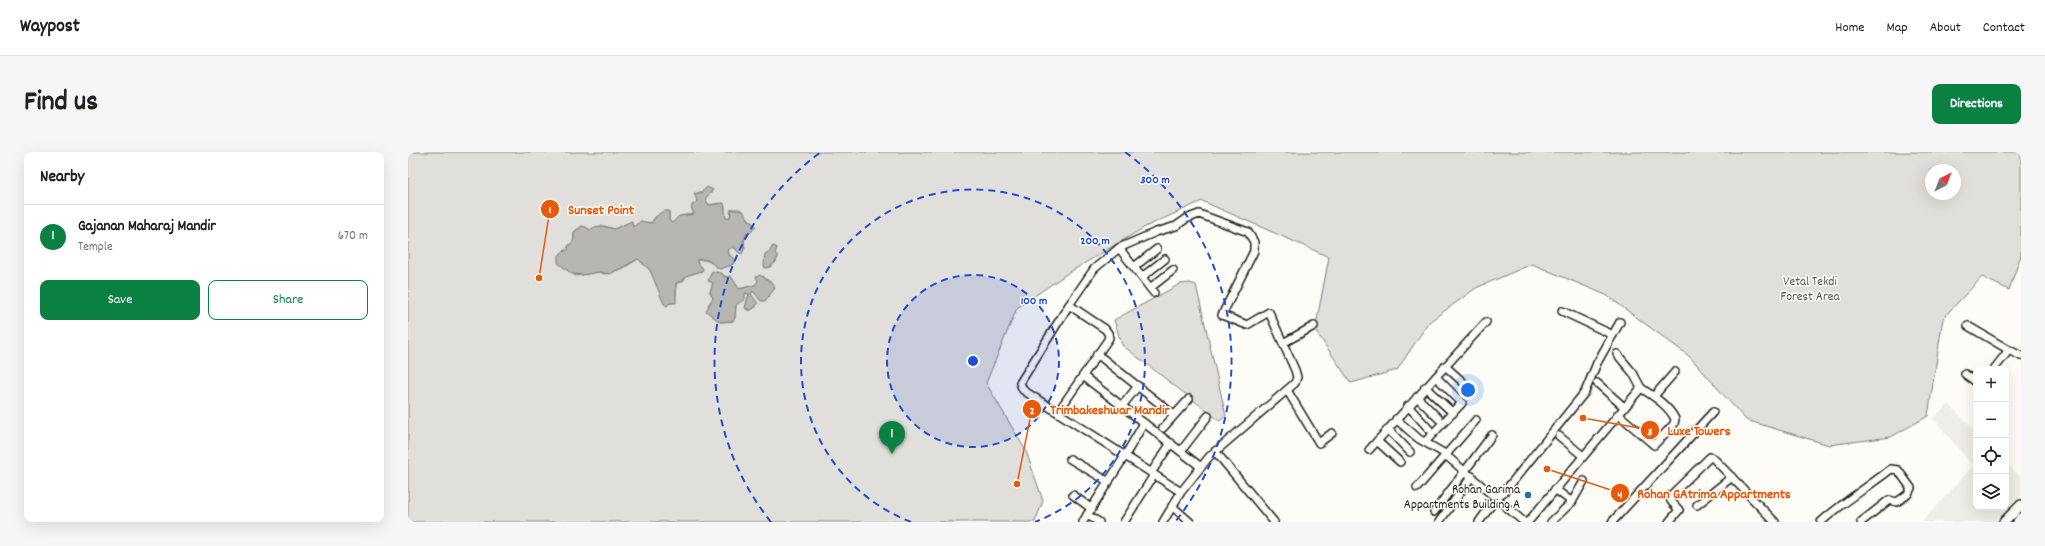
<!DOCTYPE html>
<meta charset="utf-8">
<style>
body{margin:0;font-family:Dekko,sans-serif;background:#f6f6f6;color:#202124}
.controls{position:absolute;right:12px;bottom:12px;display:grid;overflow:hidden;border-radius:8px;box-shadow:0 4px 16px #0002}
.controls button{width:36px;height:36px;display:grid;place-items:center;padding:0;border:0;border-bottom:1px solid #e0e0e0;background:#fff;color:#202124;font:20px sans-serif}
.compass{position:absolute;left:1517px;top:12px;width:36px;height:36px;border-radius:50%;background:#fff;box-shadow:0 4px 16px #0002;rotate:42deg}
.you{position:absolute;left:1060px;top:238px;width:14px;height:14px;margin:-10px;border:3px solid #fff;border-radius:50%;background:#1a73e8;box-shadow:0 0 0 6px #1a73e833}
.badge{display:grid;place-items:center;width:26px;height:26px;border-radius:50%;background:#0b8043;color:#fff;font-size:13px;font-weight:700}
.pin{position:absolute;translate:-50% -33px;filter:drop-shadow(0 1px 2px #0008)}
.pin::after{content:'';position:absolute;top:21px;width:14px;height:12px;background:inherit;clip-path:polygon(0 0,100% 0,50% 100%)}
.list{margin:0;padding:0;list-style:none}
h2{display:flex;justify-content:space-between;align-items:center;height:52px;margin:0;padding:0 16px;font-size:17px}
h2 small{font-size:13px;font-weight:400;color:#757577}
.list li{display:grid;grid-template-columns:26px 1fr auto;gap:12px;align-items:center;box-sizing:border-box;height:64px;padding:0 16px;border-top:1px solid #e0e0e0}
.list b{display:block;font-size:15px;white-space:nowrap}
.list p{margin:0;font-size:13px;white-space:nowrap;color:#757577}
.list em{font-size:13px;font-style:normal;color:#757577}
.actions{display:flex;gap:8px;padding:12px 16px}
.actions a{flex:1;padding:9px 0;border:1px solid #0b8043;border-radius:8px;text-align:center;font-size:14px;color:#0b8043}
.actions .main{background:#0b8043;color:#fff}
.icon{flex:none;width:22px;height:22px;fill:none;stroke:currentColor;stroke-width:2;stroke-linecap:round;stroke-linejoin:round}
.map{position:relative;flex:none;width:1613px;height:370px;overflow:hidden;border-radius:8px}
header{display:flex;align-items:center;gap:24px;box-sizing:border-box;height:56px;padding:0 20px;background:#fff;border-bottom:1px solid #e0e0e0}
header strong{font-size:19px}
nav{display:flex;gap:22px;margin-inline-start:auto;font-size:14px}
.intro{display:flex;align-items:center;justify-content:space-between;box-sizing:border-box;height:96px;padding:0 24px}
h1{margin:0;font-size:28px}
.button{padding:10px 18px;border-radius:8px;background:#0b8043;color:#fff;font-size:14px;font-weight:700}
main{display:flex;gap:24px;padding:0 24px}
aside{flex:1;background:#fff;border-radius:8px;box-shadow:0 4px 16px #0002}
.map>svg:first-child{display:block}
.built{fill:#eeede9}
.green{fill:#e0dfdb;stroke:#7e7e7c;fill-rule:evenodd}
.water{fill:#b7b6b2;stroke:#797876}
.lines{fill:none;stroke-linecap:round;stroke-linejoin:round}
.minor-casing{stroke:#1c1c1c;stroke-width:10}
.major-casing{stroke:#1c1c1c;stroke-width:12}
.minor{stroke:#fdfcf7;stroke-width:7}
.major{stroke:#fdfcf7;stroke-width:9}
.ring{fill:none;stroke:#1d4ed8;stroke-width:2;stroke-dasharray:7 5}
.poi-dot{fill:#1f6fb2;stroke:#fdfcf7;stroke-width:1.5}
.labels{text-anchor:middle;stroke-width:3;stroke-linejoin:round;paint-order:stroke}
.park-label{font-size:13px;fill:#575655;stroke:#fdfcf7}
.poi-label{font-size:13px;fill:#1c1c1c;stroke:#fdfcf7;text-anchor:end}
.centre{fill:#1d4ed8;stroke:#fdfcf7;stroke-width:2}
.ring-label{font-size:12px;text-anchor:middle;font-weight:bold;fill:#1d4ed8;stroke:#fdfcf7;stroke-width:3;stroke-linejoin:round;paint-order:stroke}
.leader{fill:none;stroke:#e8590c;stroke-width:1.5}
.callout-dot{fill:#e8590c;stroke:#fdfcf7;stroke-width:1.5}
.mark-label{font-size:12px;text-anchor:middle;font-weight:bold;fill:#fff}
.callout-label{font-size:14px;text-anchor:middle;font-weight:bold;fill:#e8590c;stroke:#fdfcf7;stroke-width:3;stroke-linejoin:round;paint-order:stroke}
</style>
<header>
<strong>Waypost</strong>
<nav><a>Home</a><a>Map</a><a>About</a><a>Contact</a></nav>
</header>
<div class="intro"><h1>Find us</h1><a class="button">Directions</a></div>
<main>
<aside>
<h2>Nearby<small></small></h2>
<ul class="list">
<li><span class="badge">1</span><div><b>Gajanan Maharaj Mandir</b><p>Temple</p></div><em>670 m</em></li>
</ul>
<div class="actions"><a class="main">Save</a><a>Share</a></div>
</aside>
<div class="map">
<svg width="1613" height="370" viewBox="0 0 1613 370">
<rect width="100%" height="100%" fill="#fdfcf7"/>
<filter id="ink" filterUnits="userSpaceOnUse"><feTurbulence type="fractalNoise" baseFrequency=".025" numOctaves="2"/><feDisplacementMap in="SourceGraphic" scale="8" xChannelSelector="R" yChannelSelector="G"/><feConvolveMatrix kernelMatrix="1 2 1 2 8 2 1 2 1" color-interpolation-filters="sRGB"/></filter>
<g filter="url(#ink)">
<path class="built" d="M1541,252L1568,280V355H1598V310L1613,326V344L1588,370H1514L1565,314L1525,266Z"/>
<g class="green">
<path d="M0,0H1613V103L1601,138L1574,125L1535,166L1520,264L1483,285L1421,293L1338,268L1281,204L1198,143L1124,112L1068,136L1021,170L989,218L943,231L907,178L921,105L794,49L737,75L657,123L609,156L578,231L618,299L635,349L627,370H0ZM1523,18H1547V42H1523ZM295,39L304,40L298,44L297,47L301,53L312,51L317,55L316,64L318,66L322,65L323,57H332L348,75C338,81 335,85 337,96L327,97L324,94L320,98L321,103L327,108L326,111L315,116C305,114 301,106 289,108V111L294,115V119L277,124L274,130L268,131V143L265,151H262L259,154L242,118L230,107L216,116L197,122L191,120L167,124L156,99L166,88V80L174,74L182,78C190,72 198,74 206,77L222,70L225,75C234,70 233,71 243,71L247,65L261,60V68L264,71L273,64L286,62L284,53L289,50V41ZM365,94L369,96L367,101L370,105L368,110L360,116L356,106ZM308,120L325,128L331,137L347,133L355,124C362,131 363,138 359,146L352,147L345,138L343,142L348,155L341,159L337,156L341,142L337,141L336,145L328,153L327,166L325,169L312,170L306,164H304L300,153L305,146L302,140L305,131L302,124Z"/>
<path d="M782,131L788,133L818,264L812,269L714,193L706,168L772,132Z"/>
</g>
<g class="water">
<path d="M299,35L305,38L297,47L301,53L316,51L318,66L322,65L323,57L335,59L341,68L348,75L342,81L338,82L335,89L336,98L334,102L330,100L326,94L320,98L321,103L327,107L324,113L312,117C303,112 301,105 289,108V111L294,115L295,118L278,124L276,128L268,131V151H262L259,154L256,152L242,118L230,107L202,122L191,120L174,123L164,122L150,111V105L154,100L160,98L161,93L166,88V80L174,74L178,75L182,78L187,75L195,74L206,77L224,69L225,75L233,69L243,71C249,65 251,58 261,59V68L264,71L271,64L286,62L283,55L289,49L286,41H293Z"/>
<path d="M365,94L369,96L367,101L370,104C369,110 363,116 357,116L356,113L357,102L362,99Z"/>
<path d="M304,119L315,122L316,125L323,124L331,137L347,133L350,129L348,125L352,123L364,131L367,136L357,149H353L345,139L343,142L350,152L343,158L337,156L341,142L337,141V147L328,153L327,166L325,169L312,170L298,159L305,146L302,140L305,131L300,129Z"/>
</g>
<g class="lines">
<defs>
<g id="minor">
<path d="M711,96L746,141"/>
<path d="M726,115L749,97"/>
<path d="M734,125L757,107"/>
<path d="M742,136L765,118"/>
<path d="M1154,159L1205,183"/>
<path d="M1560,174L1601,198"/>
<path d="M875,191L906,174"/>
<path d="M689,202L766,263"/>
<path d="M1209,202L1225,221L1233,236"/>
<path d="M1037,214L1065,239"/>
<path d="M1586,217L1601,198L1613,204"/>
<path d="M1557,222L1568,230"/>
<path d="M675,224L793,315"/>
<path d="M1189,231L1216,255"/>
<path d="M1017,235L1045,261"/>
<path d="M879,238L911,291L924,281"/>
<path d="M1246,244L1267,220"/>
<path d="M1009,245L1031,267"/>
<path d="M714,254L730,234"/>
<path d="M1000,254L1021,277"/>
<path d="M650,260L701,186L700,181L697,177L661,153"/>
<path d="M988,267L1011,287L1034,300L1116,370"/>
<path d="M755,276L781,247"/>
<path d="M980,277L1002,300"/>
<path d="M1151,284L1175,304"/>
<path d="M969,289L992,310"/>
<path d="M1017,290L1054,251L1028,225"/>
<path d="M961,298L1078,170"/>
<path d="M773,299L800,264"/>
<path d="M807,299L866,370"/>
<path d="M662,307L701,330"/>
<path d="M743,321L763,291"/>
<path d="M1009,336L1068,268"/>
<path d="M1147,337L1164,350"/>
<path d="M665,343L684,357"/>
<path d="M1289,353L1324,325"/>
<path d="M764,354L782,370"/>
<path d="M1026,360L1084,283"/>
<path d="M675,370L679,363"/>
<path d="M691,370L679,363L715,307L736,271"/>
<path d="M716,370L746,323"/>
<path d="M755,370L773,340L801,305L887,231L889,225L887,218L861,160L839,173L814,163L846,99V90L840,80L791,62L778,67L768,74L748,80L711,96L686,117L661,153L612,231L615,238L773,340"/>
<path d="M1031,370L1064,324"/>
<path d="M1071,370L1089,345L1097,339L1177,240L1189,211L1212,170"/>
<path d="M1120,370L1233,236C1245,244 1260,253 1267,267L1266,272L1246,293L1210,262"/>
<path d="M1143,370L1164,350L1176,329"/>
<path d="M1204,370L1305,260"/>
<path d="M1261,370L1271,358L1263,349L1262,344L1302,305L1305,306L1367,370"/>
<path d="M1413,370C1435,350 1460,335 1483,317L1490,318L1503,336L1500,342L1489,350L1481,348L1453,370"/>
</g>
<g id="major">
<path d="M1596,370L1613,353"/>
<path d="M1610,370L1613,366"/>
</g>
</defs>
<use href="#minor" class="minor-casing"/>
<use href="#major" class="major-casing"/>
<use href="#minor" class="minor"/>
<use href="#major" class="major"/>
</g>
</g>
<circle cx="565" cy="209" r="86" fill="#1d4ed8" fill-opacity=".12"/>
<g class="ring">
<circle cx="565" cy="209" r="86"/>
<path d="M503 370A172 172 0 1 1 627 370"/>
<path d="M363 370A258 258 0 0 1 413 0M717 0A258 258 0 0 1 767 370"/>
</g>
<circle class="poi-dot" cx="1120" cy="343" r="4"/>
<g class="labels">
<g class="park-label">
<text x="1402" y="133">Vetal Tekdi<tspan x="1402" dy="15">Forest Area</tspan></text>
</g>
<g class="poi-label">
<text x="1112" y="341">Rohan Garima<tspan x="1112" dy="15">Appartments Building A</tspan></text>
</g>
</g>
<circle cx="565" cy="209" r="6" class="centre"/>
<g class="ring-label">
<text x="747" y="31">300 m</text>
<text x="687" y="92">200 m</text>
<text x="626" y="152">100 m</text>
</g>
<path class="leader" d="M131 126L142 57M609 332L624 257M1175 266L1242 278M1139 317L1212 341"/>
<g class="callout-dot">
<circle cx="131" cy="126" r="4"/>
<circle cx="609" cy="332" r="4"/>
<circle cx="1175" cy="266" r="4"/>
<circle cx="1139" cy="317" r="4"/>
<circle cx="142" cy="57" r="10"/>
<circle cx="624" cy="257" r="10"/>
<circle cx="1242" cy="278" r="10"/>
<circle cx="1212" cy="341" r="10"/>
</g>
<g class="mark-label">
<text x="142" y="61">1</text>
<text x="624" y="262">2</text>
<text x="1242" y="283">3</text>
<text x="1212" y="346">4</text>
</g>
<g class="callout-label">
<text x="193" y="62">Sunset Point</text>
<text x="702" y="262">Trimbakeshwar Mandir</text>
<text x="1291" y="283">Luxe Towers</text>
<text x="1306" y="346">Rohan GAtrima Appartments</text>
</g>
</svg>
<div class="controls">
<button>+</button>
<button>−</button>
<button><svg class="icon" aria-label="locate" viewBox="0 0 24 24"><circle cx="12" cy="12" r="6"/><path d="M12 2v4M12 18v4M2 12h4M18 12h4"/></svg></button>
<button><svg class="icon" aria-label="layers" viewBox="0 0 24 24"><path d="M12 4l9 5-9 5-9-5zM3 14l9 5 9-5"/></svg></button>
</div>
<svg class="compass" viewBox="-18 -18 36 36"><path d="M0-13l5 13h-10z" fill="#e53935"/><path d="M0 13l5-13h-10z" fill="#757577"/></svg>
<div class="you"></div>
<div class="pin badge" style="left:484px;top:302px">1</div>
</div>
</main>
